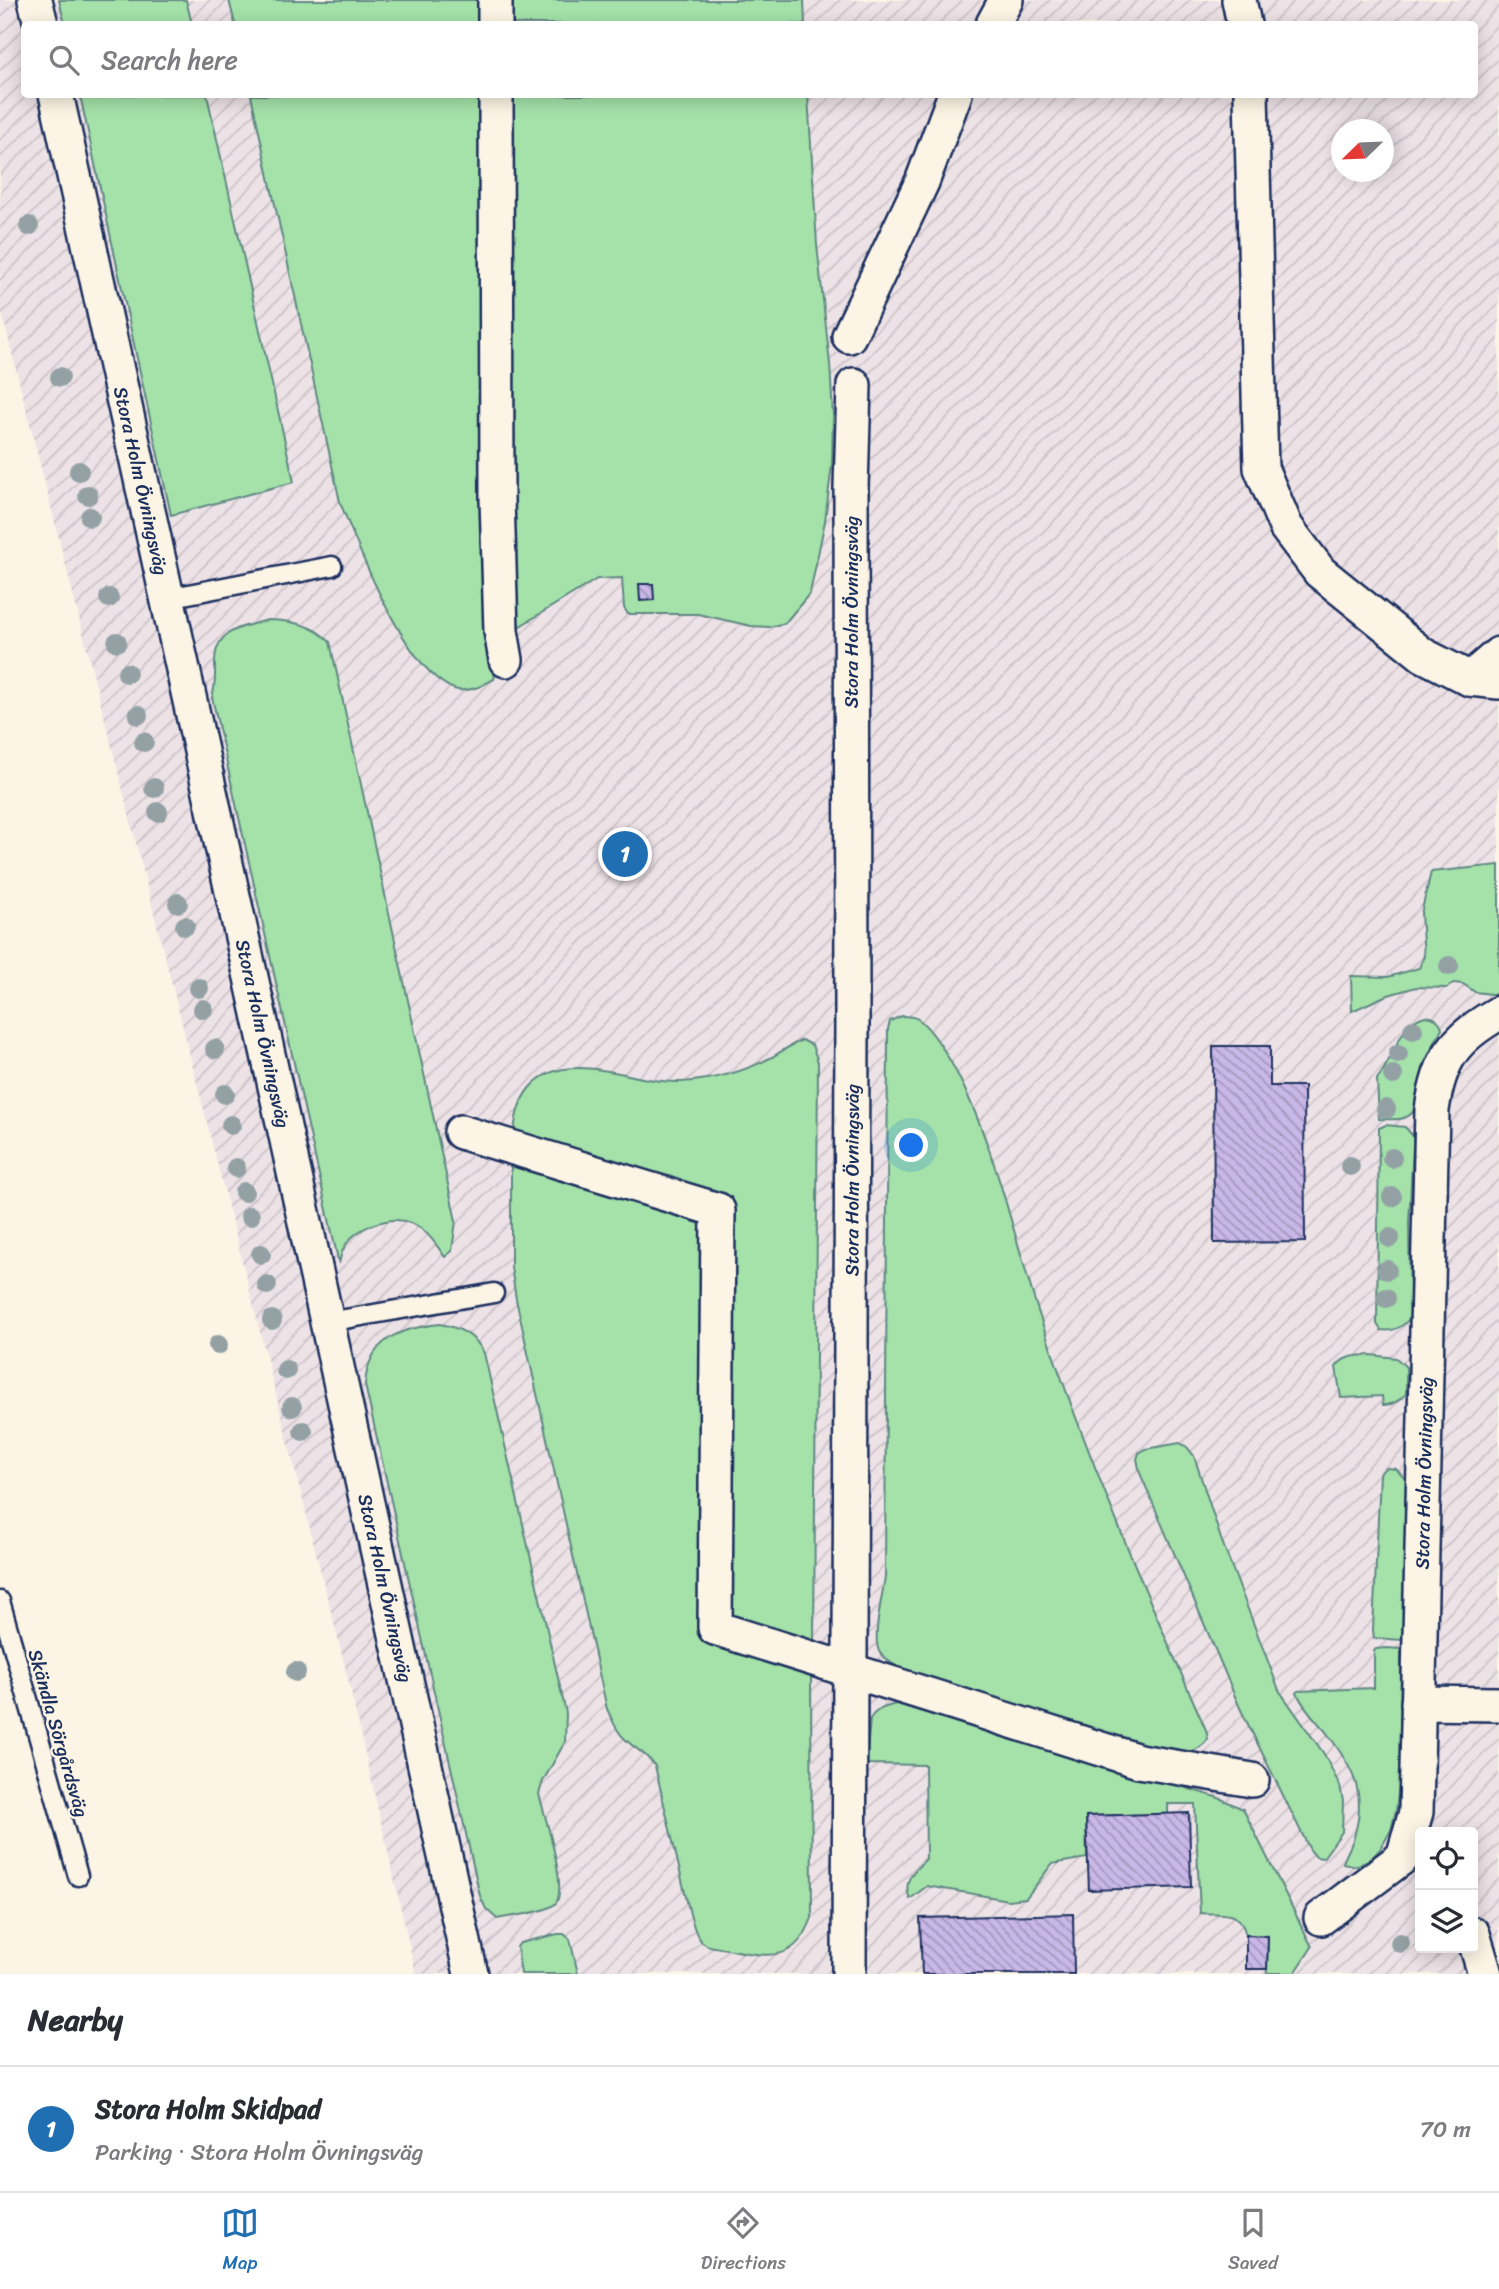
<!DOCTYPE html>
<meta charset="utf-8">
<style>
body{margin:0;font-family:Sriracha,sans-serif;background:#f2f2f3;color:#2b2b33}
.controls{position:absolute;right:21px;bottom:21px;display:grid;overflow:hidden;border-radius:7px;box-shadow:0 4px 18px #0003}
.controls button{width:63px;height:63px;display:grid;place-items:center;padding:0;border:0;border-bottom:2px solid #e1e1e2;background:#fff;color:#2b2b33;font:35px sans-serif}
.compass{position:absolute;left:1331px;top:119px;width:63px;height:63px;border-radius:50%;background:#fff;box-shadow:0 4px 18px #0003;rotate:247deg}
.you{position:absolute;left:912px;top:1146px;width:24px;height:24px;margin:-18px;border:5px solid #fff;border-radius:50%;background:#1a73e8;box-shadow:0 0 0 10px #1a73e833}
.badge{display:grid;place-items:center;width:46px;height:46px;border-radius:50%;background:#1f6fb2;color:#fff;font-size:23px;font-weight:700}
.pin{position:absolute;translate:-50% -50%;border:4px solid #fff;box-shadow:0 2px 7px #0006}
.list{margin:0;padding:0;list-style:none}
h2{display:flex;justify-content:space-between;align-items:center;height:91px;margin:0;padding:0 28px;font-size:30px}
h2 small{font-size:23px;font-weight:400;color:#7c7c81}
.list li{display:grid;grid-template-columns:46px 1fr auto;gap:21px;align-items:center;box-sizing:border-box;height:126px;padding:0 28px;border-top:2px solid #e1e1e2}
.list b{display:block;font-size:26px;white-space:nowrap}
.list p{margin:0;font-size:23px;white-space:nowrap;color:#7c7c81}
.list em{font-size:23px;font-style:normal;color:#7c7c81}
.icon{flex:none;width:38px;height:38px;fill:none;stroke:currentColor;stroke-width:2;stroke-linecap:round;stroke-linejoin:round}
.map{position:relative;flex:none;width:1499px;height:1974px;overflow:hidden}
.search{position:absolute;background:#fff;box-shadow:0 4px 18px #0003;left:21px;right:21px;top:21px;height:77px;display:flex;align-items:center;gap:18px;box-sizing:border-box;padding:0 24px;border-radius:7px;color:#7c7c81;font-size:26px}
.sheet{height:217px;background:#fff}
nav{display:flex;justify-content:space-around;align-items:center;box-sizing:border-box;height:98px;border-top:2px solid #e1e1e2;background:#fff;font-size:19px;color:#7c7c81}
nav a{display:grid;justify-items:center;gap:4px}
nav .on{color:#1f6fb2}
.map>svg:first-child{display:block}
.industrial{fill:url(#industrial-furrows);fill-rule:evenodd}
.grass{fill:#a4e2a9;stroke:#608884;stroke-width:2}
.building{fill:url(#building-back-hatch);stroke:#1b2f5e;stroke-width:2}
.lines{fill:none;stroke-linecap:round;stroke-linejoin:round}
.service-casing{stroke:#1b2f5e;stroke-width:23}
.minor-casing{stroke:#1b2f5e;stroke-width:38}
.service{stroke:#fcf5e5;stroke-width:18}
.minor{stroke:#fcf5e5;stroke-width:33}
.tree{fill:#93a1a5}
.labels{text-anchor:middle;stroke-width:5;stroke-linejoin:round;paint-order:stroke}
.street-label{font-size:19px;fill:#1b2f5e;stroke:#fcf5e5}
</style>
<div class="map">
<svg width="1499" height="1974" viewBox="0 0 1499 1974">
<defs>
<pattern id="industrial-furrows" width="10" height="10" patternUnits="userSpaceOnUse" patternTransform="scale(1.75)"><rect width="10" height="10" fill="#ede2e6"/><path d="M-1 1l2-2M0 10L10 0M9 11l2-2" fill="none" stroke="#cbc2c8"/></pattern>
<pattern id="building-back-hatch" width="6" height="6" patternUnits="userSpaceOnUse" patternTransform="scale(1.75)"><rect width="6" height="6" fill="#c9b7e7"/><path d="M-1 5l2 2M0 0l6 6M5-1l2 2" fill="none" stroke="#a295be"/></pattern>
</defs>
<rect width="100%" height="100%" fill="#fcf5e5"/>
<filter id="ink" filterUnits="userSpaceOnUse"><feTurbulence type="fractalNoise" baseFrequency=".0143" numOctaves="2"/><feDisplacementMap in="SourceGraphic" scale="14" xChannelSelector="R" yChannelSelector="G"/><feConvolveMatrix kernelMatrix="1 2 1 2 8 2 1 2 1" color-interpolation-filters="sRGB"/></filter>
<g filter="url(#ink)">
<path class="industrial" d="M0,0H1499V1974H416L348,1679L0,306ZM24,24H1474V94H24ZM1342,130H1384V172H1342ZM1420,1832H1473V1948H1420Z"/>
<g class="grass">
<path d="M59,0H186L192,24H65Z"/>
<path d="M229,0H487V24H235Z"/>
<path d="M504,0H804L805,24H504Z"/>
<path d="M80,95H207L294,482L171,515Z"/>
<path d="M251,95H487L497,663L494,679C483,685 471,692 458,690C408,678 358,547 340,502Z"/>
<path d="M505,95H808L817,245L830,364L833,416L832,464L825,521L810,593L785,623L769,627L751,626L698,614H628L624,608L622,578L597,579L517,628L513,634Z"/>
<path d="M268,620C292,621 313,624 330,642L456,1221L452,1251L445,1257C436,1245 427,1229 411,1223C389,1214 354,1228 344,1248C341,1253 340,1260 339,1264L212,697C216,686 215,675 215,664C214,630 241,627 268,620Z"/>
<path d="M1499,865V995L1475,992L1463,984L1453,983L1447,988L1416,987L1385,996L1352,1011L1351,976L1388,977L1419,968L1424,956L1421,914L1431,872Z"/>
<path d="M902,1016C907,1016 913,1016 918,1019C937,1033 957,1072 967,1094C998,1161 1015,1240 1038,1311C1086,1454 1145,1592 1206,1730L1208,1739C1198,1754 1182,1753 1164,1753L918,1676C904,1670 890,1665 880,1653C871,1640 883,1594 885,1577L888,1029L890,1021Z"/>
<path d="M1425,1016C1434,1017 1439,1019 1442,1028L1424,1064L1413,1112C1404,1122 1392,1119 1379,1119L1377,1079C1394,1060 1398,1023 1425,1016Z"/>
<path d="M802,1040L812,1045L818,1062L814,1643L731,1622L724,1204L514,1141C514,1098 533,1067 580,1068C614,1068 646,1083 681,1082C713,1080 746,1071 774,1056C783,1050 792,1045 802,1040Z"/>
<path d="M1386,1125L1405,1127L1413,1136V1145L1409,1223L1410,1318C1402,1328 1393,1332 1381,1330L1377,1324L1379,1128Z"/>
<path d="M511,1157L705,1210V1611L811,1665L812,1918C796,1961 772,1958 732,1950C724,1948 711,1948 705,1944C696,1939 693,1923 690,1914L655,1766C646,1753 635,1749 625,1739C616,1731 612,1719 607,1709L516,1299L511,1267Z"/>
<path d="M440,1324C460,1328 474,1334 484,1353L566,1713L565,1742L543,1781L539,1794C544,1814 569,1891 555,1904C545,1913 510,1916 497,1919L486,1909L480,1896L365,1385C368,1339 400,1328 440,1324Z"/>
<path d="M1371,1355L1396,1358L1406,1367V1394C1400,1400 1392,1406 1383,1405L1382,1396L1341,1398L1336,1367C1344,1355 1357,1356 1371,1355Z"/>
<path d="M1180,1443L1187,1447L1194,1456L1221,1539L1279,1690L1324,1754L1340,1786L1343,1801L1342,1832L1323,1858L1316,1857L1310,1850L1240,1708L1140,1473L1137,1459L1139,1453L1146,1449Z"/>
<path d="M1388,1468L1396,1469L1406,1480L1404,1628L1402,1640L1374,1638L1373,1630L1380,1474L1384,1469Z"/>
<path d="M1386,1648L1401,1649L1400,1779L1396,1810L1391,1830L1381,1848L1371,1859L1356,1866L1343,1863C1346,1853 1353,1844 1355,1833C1367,1791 1351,1765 1326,1732C1316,1720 1303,1707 1297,1693L1298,1691L1374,1688V1651L1376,1649Z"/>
<path d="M896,1704L940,1713L1219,1798L1243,1809L1312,1947L1295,1973H1267L1268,1936L1246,1935C1240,1909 1223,1915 1200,1913L1195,1804H1168V1814L1086,1816L1087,1858L1052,1864L1026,1898L1008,1900L927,1886L910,1899C902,1881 913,1871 926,1859L925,1765L866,1764L870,1719C876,1709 885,1707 896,1704Z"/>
<path d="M558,1934H564L570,1939L578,1974H521L517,1947L520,1943Z"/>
</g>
<g class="building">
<path d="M639,584H653L654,600L640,601Z"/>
<path d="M1213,1046H1270V1086H1304L1305,1242L1214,1243Z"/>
<path d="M1189,1813L1191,1887L1089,1890L1086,1816Z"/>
<path d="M1073,1914L1074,1974H922L920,1918Z"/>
<path d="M1246,1935L1268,1936L1267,1969H1246Z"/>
</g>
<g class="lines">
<defs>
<g id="service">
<path d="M168,598L332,566"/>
<path d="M328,1322L494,1293"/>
<path d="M0,1601L78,1876"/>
</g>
<g id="minor">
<path d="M35,0L41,24"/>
<path d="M495,0V24"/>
<path d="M1239,0L1244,24"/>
<path d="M993,24L1006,0"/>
<path id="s1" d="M56,94L471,1974"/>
<path d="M496,94L497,499L501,631L506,660"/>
<path d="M1251,94L1261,468L1286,527L1320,572L1423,655L1470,679L1499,682"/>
<path d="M849,336L922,182L955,94"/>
<path d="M1470,679L1499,654"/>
<path d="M461,1132L718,1210L715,1628L1139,1761L1252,1780"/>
<path d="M1418,1703L1499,1704"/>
<path id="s2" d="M1321,1918L1403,1857L1416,1812L1432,1110C1439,1060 1454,1038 1499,1013"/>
<path d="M1473,1934L1485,1974"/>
<path id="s3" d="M849,1974L852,1018L851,488L854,385"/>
</g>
</defs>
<use href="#service" class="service-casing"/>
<use href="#minor" class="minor-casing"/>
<use href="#service" class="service"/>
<use href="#minor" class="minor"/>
</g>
<g class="tree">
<circle cx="29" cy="226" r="10"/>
<circle cx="60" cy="377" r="10"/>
<circle cx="79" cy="471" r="10"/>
<circle cx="88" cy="495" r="10"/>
<circle cx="90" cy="517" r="10"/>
<circle cx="109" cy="598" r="10"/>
<circle cx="117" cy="642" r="10"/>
<circle cx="127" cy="673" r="10"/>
<circle cx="138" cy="715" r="10"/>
<circle cx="144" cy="742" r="10"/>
<circle cx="154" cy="788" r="10"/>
<circle cx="158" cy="812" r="10"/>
<circle cx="178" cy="903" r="10"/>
<circle cx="185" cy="926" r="10"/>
<circle cx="1449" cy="966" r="10"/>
<circle cx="199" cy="988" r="10"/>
<circle cx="203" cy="1009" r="10"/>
<circle cx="1413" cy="1030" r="10"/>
<circle cx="215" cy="1049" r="10"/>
<circle cx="1398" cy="1054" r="10"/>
<circle cx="1393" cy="1075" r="10"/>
<circle cx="225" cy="1094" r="10"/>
<circle cx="1386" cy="1109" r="10"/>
<circle cx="231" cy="1125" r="10"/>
<circle cx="1392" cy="1158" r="10"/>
<circle cx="1350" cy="1166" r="10"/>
<circle cx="236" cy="1168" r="10"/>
<circle cx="244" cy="1192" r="10"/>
<circle cx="1392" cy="1197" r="10"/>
<circle cx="250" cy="1216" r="10"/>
<circle cx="1390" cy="1238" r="10"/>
<circle cx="261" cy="1254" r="10"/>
<circle cx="1387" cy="1270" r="10"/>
<circle cx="267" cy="1285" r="10"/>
<circle cx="1386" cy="1298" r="10"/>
<circle cx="272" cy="1320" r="10"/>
<circle cx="218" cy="1345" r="10"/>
<circle cx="286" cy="1370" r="10"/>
<circle cx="292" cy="1407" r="10"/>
<circle cx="303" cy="1431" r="10"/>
<circle cx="296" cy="1672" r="10"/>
<circle cx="1400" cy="1943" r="10"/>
</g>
</g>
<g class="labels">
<g class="street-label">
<text dy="7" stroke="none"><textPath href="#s1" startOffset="396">Stora Holm Övningsväg</textPath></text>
<text transform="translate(851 612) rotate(-90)" y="7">Stora Holm Övningsväg</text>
<text dy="7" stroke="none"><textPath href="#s1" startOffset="962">Stora Holm Övningsväg</textPath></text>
<text dy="7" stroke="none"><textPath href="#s3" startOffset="794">Stora Holm Övningsväg</textPath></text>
<text dy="7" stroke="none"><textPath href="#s2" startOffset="488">Stora Holm Övningsväg</textPath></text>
<text dy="7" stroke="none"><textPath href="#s1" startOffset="1530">Stora Holm Övningsväg</textPath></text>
<text transform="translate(59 1733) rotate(74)" y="7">Skändla Sörgårdsväg</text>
</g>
</g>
</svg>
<div class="controls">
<button><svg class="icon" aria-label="locate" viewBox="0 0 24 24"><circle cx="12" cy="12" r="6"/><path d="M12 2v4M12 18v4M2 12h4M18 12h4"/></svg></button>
<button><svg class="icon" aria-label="layers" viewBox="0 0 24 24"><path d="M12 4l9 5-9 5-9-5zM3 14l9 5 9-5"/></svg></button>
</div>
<svg class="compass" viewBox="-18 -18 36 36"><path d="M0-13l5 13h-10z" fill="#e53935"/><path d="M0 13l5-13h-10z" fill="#7c7c81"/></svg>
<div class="you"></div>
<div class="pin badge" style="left:625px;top:854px">1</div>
<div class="search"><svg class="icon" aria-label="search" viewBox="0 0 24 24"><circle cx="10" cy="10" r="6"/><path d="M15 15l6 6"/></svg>Search here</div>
</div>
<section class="sheet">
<h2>Nearby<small></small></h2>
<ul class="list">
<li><span class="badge">1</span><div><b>Stora Holm Skidpad</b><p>Parking · Stora Holm Övningsväg</p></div><em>70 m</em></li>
</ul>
</section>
<nav>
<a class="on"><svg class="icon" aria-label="map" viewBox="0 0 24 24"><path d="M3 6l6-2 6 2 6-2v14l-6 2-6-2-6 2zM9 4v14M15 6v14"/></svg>Map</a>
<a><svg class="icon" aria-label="directions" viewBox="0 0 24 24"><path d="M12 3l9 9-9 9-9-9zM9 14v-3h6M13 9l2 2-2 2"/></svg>Directions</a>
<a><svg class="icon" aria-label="saved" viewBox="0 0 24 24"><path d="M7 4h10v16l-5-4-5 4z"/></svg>Saved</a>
</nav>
